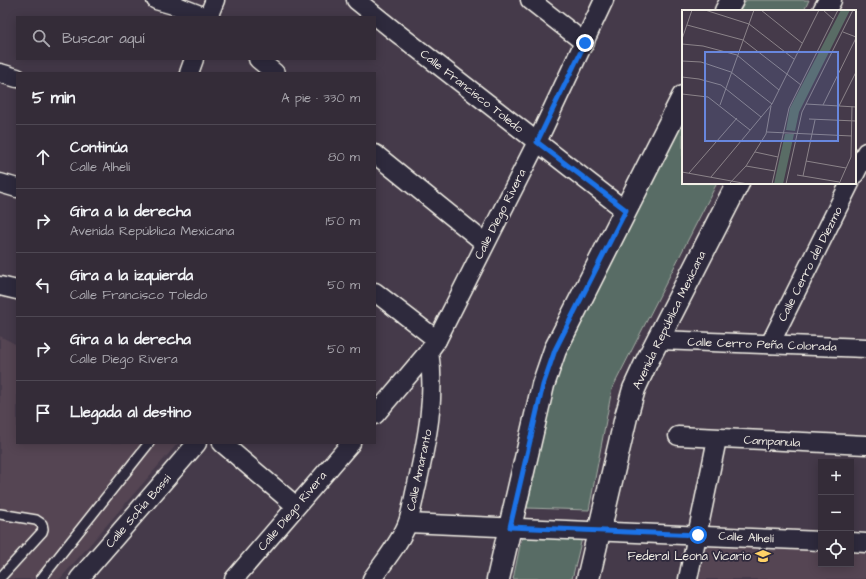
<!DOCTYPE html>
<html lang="es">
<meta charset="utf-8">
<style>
body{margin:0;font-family:"Architects Daughter",sans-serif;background:#3f3843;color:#f1f3f6}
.controls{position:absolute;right:12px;bottom:12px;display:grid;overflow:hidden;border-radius:0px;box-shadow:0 2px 10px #0003}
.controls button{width:36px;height:36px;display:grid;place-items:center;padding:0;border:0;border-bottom:1px solid #4e4853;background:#342c38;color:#f1f3f6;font:20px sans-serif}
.stop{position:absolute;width:12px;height:12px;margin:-9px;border:3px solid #1a73e8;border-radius:50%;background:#fff}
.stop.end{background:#1a73e8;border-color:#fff;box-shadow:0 1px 4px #0008}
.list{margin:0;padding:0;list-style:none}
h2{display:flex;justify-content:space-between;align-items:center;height:52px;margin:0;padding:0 16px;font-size:17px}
h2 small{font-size:13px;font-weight:400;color:#a9a7ae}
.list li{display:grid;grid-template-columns:26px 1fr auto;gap:12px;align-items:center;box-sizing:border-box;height:64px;padding:0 16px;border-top:1px solid #4e4853}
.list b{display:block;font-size:15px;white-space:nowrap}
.list p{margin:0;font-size:13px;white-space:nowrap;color:#a9a7ae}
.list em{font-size:13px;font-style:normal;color:#a9a7ae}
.icon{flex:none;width:22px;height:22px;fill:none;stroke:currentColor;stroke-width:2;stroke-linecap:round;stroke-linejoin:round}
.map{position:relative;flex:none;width:866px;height:579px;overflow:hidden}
.search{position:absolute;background:#342c38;box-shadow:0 2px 10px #0003;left:16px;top:16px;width:360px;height:44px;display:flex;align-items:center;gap:10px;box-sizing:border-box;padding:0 14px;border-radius:0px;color:#a9a7ae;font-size:15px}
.panel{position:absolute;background:#342c38;box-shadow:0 2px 10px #0003;left:16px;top:72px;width:360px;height:372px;border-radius:0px}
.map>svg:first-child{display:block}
.built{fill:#544553}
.green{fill:#596c65;stroke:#a6aea6}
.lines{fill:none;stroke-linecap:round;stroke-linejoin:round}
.service-casing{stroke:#f4f1e8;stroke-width:12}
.minor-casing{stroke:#f4f1e8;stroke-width:21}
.secondary-casing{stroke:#f4f1e8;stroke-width:25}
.service{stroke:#2f2a3d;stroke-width:9}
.minor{stroke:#2f2a3d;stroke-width:18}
.secondary{stroke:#2f2a3d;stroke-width:22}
.route{stroke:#1a73e8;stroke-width:5}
.labels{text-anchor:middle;stroke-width:3.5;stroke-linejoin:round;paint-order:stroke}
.street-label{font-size:12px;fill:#f4f1e8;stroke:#2f2a3d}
.poi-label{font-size:12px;fill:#f4f1e8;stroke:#2f2a3d;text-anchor:end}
.inset-road{fill:none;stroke:#8b8389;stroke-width:1}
.view{fill:#6887de;fill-opacity:0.15;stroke:#6887de;stroke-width:2}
.inset-edge{fill:none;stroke:#f4f1e8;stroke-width:2}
</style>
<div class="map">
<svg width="866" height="579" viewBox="0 0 866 579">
<rect width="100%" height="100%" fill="#453a4a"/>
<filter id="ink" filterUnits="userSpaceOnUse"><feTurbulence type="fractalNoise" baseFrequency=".025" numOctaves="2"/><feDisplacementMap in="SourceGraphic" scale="8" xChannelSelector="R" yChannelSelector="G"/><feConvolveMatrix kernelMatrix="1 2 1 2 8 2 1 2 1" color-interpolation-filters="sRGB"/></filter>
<g filter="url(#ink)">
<g class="built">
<path d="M0,336L17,345V443H178L60,579H0Z"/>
<path d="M707,543L821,547V564H851V548L866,549V579H699Z"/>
</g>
<g class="green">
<path d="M746,0H809L804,11H740Z"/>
<path d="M683,121V183H717L612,389L589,510L527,508L558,362Z"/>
<path d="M523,531L583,534L572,579H513Z"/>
</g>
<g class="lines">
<defs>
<g id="service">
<path d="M0,514L36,520L42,524L43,529L42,532L0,578"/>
<path d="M41,579L149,443"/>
</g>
<g id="minor">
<path d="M156,0L177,6L205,17"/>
<path d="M356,0L392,29L626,211"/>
<path d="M530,0L585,43"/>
<path d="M208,17L215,0"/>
<path d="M258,59L275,73"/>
<path d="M0,73L17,78"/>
<path d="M189,73L194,59"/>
<path d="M375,154L485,243"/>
<path d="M855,174L866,152"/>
<path d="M0,183L17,188"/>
<path d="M0,286L17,290"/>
<path d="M375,292L437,340"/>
<path d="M659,340L866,348"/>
<path d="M770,344L850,183"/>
<path d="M375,415L429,351L437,340L537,142L604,0"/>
<path d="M678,436L866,445"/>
<path d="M222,443L296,506"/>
<path d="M408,523L821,541"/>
<path d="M851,542L866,543"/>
<path d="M79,579L197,443"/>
<path d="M234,579L351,443"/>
<path d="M372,579C383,563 402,540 408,522C412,510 414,496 417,484C427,440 436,396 429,351"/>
<path d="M688,579L717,439"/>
</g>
<g id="secondary">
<path d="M726,11L732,0"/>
<path d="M824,11L830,0"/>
<path d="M498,579L543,385L555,350L683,97"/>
<path d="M588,579L626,417L634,389L646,363L738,183"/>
</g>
</defs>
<use href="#service" class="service-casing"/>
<use href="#minor" class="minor-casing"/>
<use href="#secondary" class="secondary-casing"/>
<use href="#service" class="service"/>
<use href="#minor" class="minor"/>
<use href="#secondary" class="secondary"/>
</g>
</g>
<g class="lines" filter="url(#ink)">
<path class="route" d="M585,43L537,142L626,210L555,350L543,385L510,527L698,535"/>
</g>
<defs>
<symbol id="school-bare" viewBox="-9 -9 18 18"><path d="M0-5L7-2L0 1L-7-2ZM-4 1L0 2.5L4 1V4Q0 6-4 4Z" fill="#ffd166" stroke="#2f2a3d" stroke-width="2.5" paint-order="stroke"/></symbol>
</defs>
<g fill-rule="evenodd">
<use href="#school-bare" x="752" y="545" width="22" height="22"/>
</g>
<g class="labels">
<g class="street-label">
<text transform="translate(472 91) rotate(38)" y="4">Calle Francisco Toledo</text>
<text transform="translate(500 214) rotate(-63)" y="4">Calle Diego Rivera</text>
<text transform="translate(810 264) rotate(-63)" y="4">Calle Cerro del Diezmo</text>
<text transform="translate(669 320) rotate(-64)" y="4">Avenida República Mexicana</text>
<text transform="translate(762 344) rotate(2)" y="4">Calle Cerro Peña Colorada</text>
<text transform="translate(772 441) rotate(3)" y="4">Campanula</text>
<text transform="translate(419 470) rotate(-78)" y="4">Calle Amaranto</text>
<text transform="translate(138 511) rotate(-49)" y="4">Calle Sofía Bassi</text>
<text transform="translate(292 511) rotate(-50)" y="4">Calle Diego Rivera</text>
<text transform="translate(746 537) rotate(3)" y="4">Calle Alhelí</text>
</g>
<g class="poi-label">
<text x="751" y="560">Federal Leona Vicario</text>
</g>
</g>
<g transform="translate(682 10)">
<rect width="174" height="174" fill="#453a4a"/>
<path d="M159,0H168L117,102L113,121L104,120L108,98ZM103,124H112L101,174H92Z" fill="#596c65"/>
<path class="inset-road" d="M23,0L67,14L112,49M79,0L120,33M141,0L151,9M5,15L61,30L119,75M161,22L174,27M0,29L10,0M0,34L21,36L55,45L97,80M0,51L19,52L49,62L90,94M0,67L17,69L39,75L79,107M0,84L26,87L68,120M124,94L174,97M38,95L72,0M141,95L174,28M157,96L174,62M127,109L174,111M85,122L170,126M73,142L96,147M124,151L164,158M64,156L93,161M0,162L66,174M7,163L55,108M115,165L157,172M121,166L133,110M29,167L90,94L137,0M47,174L64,156L84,124L89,96M90,174L107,98L156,0M104,174L120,102L171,0M157,174L169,147L170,96"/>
<path class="view" d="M23,42H156V131H23Z"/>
<rect width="174" height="174" class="inset-edge"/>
</g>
</svg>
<div class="controls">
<button>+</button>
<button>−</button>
<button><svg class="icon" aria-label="locate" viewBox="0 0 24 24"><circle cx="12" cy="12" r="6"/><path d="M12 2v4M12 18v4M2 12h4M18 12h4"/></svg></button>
</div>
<div class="stop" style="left:698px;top:535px"></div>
<div class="stop end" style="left:585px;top:43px"></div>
<div class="search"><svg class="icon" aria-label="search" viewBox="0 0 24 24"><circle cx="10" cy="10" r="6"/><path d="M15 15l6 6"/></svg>Buscar aquí</div>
<section class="panel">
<h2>5 min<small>A pie · 330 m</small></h2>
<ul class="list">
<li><svg class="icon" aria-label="ahead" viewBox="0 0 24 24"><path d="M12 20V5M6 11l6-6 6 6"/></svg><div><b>Continúa</b><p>Calle Alhelí</p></div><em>80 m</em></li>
<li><svg class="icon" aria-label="right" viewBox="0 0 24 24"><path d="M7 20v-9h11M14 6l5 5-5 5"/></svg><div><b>Gira a la derecha</b><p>Avenida República Mexicana</p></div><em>150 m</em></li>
<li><svg class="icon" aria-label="left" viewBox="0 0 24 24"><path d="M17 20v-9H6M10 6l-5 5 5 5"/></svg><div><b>Gira a la izquierda</b><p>Calle Francisco Toledo</p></div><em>50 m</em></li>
<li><svg class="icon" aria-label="right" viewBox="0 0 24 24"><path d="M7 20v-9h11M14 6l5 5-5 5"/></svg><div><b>Gira a la derecha</b><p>Calle Diego Rivera</p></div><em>50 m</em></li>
<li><svg class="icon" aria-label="arrive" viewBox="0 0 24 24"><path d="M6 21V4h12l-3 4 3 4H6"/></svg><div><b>Llegada al destino</b></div></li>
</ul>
</section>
</div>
